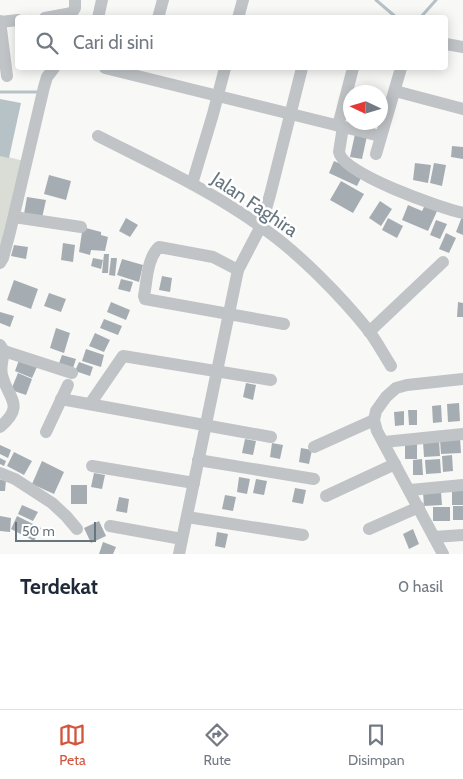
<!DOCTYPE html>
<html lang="id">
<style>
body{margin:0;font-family:Cabin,sans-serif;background:#f2f2f3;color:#1f2937}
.compass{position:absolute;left:343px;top:85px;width:45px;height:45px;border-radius:50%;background:#fff;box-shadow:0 2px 12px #0003;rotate:274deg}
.scale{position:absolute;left:15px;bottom:12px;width:81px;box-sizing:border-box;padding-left:5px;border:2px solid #66757e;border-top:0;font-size:14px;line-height:18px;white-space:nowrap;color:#66757e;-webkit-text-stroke:4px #fff;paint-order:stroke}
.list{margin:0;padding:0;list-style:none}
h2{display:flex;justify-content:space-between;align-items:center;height:65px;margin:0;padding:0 20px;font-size:21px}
h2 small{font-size:16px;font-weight:400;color:#747a83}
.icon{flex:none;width:28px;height:28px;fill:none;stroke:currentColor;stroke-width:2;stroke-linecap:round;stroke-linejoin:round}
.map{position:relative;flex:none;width:463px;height:554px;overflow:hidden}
.search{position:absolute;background:#fff;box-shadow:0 2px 12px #0003;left:15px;right:15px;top:15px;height:55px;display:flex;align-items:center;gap:12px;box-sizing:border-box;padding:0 18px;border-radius:5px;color:#747a83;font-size:19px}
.sheet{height:155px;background:#fff}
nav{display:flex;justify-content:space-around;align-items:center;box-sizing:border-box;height:70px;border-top:1px solid #e0e1e3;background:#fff;font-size:14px;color:#747a83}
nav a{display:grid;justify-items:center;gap:2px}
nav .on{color:#d2563d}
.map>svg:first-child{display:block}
.green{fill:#d9ddd6}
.water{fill:#b7c2c6}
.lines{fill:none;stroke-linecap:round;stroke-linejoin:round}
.stream{stroke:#b7c2c6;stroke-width:3}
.building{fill:#a6adb2}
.minor{stroke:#c0c4c7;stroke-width:12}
.labels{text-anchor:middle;stroke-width:5;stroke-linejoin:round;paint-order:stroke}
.street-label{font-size:19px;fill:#66757e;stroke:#fff}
</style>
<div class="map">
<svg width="463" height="554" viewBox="0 0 463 554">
<rect width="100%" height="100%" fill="#f8f8f6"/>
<path class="green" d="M0,155L24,161L0,253Z"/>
<path class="water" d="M0,99L21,103L9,158L0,156Z"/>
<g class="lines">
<g class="stream">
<path d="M376,0L397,18"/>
<path d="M420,18L436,0"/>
<path d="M0,92H37"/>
</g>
</g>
<g class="building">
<path d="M355,134L367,136L362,159L350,157Z"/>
<path d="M452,146L463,147V159L451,157Z"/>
<path d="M334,161L363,174L357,186L329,173Z"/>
<path d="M415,163L431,165L428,183L413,180Z"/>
<path d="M434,163L446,165L442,186L430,183Z"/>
<path d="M49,175L71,181L66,200L44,194Z"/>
<path d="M341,181L364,194L353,213L330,200Z"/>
<path d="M27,197L46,200L42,218L24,214Z"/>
<path d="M380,201L392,209L381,226L369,218Z"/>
<path d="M426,203L438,209L428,231L402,220L408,205L422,211Z"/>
<path d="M463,214V235L456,232Z"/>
<path d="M126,218L138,225L130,237L119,231Z"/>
<path d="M388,218L403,226L397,238L382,230Z"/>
<path d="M436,220L447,224L440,239L430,235Z"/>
<path d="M86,228L101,232V235L108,237L105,251L91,250L90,255L79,252L82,232Z"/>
<path d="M446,233L456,238L449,253L439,249Z"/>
<path d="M63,243L75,245L73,262L61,260Z"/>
<path d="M14,245L28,247L26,259L11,256Z"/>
<path d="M104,254H109L108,273H102Z"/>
<path d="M93,258L103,260L101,269L91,266Z"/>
<path d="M111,258H117L115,276L109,275Z"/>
<path d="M122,259L143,265L139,282L117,275Z"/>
<path d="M162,276L172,278L170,292L159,290Z"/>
<path d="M121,279L133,282L130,292L118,289Z"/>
<path d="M14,280L38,289L31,309L7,300Z"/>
<path d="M49,293L66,299L61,312L44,306Z"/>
<path d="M111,302L130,310L126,320L107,312Z"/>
<path d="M458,302L463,303V317H457Z"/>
<path d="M0,312L14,316L10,327L0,323Z"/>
<path d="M104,319L122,326L118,335L100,328Z"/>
<path d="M56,328L70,333L64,353L50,348Z"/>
<path d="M95,333L110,340L104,352L89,346Z"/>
<path d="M86,349L104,355L101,367L82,361Z"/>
<path d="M62,355L76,359L72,371L58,366Z"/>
<path d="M19,360L37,367L32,378L15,371Z"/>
<path d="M79,362L93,367L90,376L75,371Z"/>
<path d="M18,373L32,379L26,395L11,390Z"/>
<path d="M246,383L256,385L253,400L243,397Z"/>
<path d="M459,403L460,421L448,422L447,404Z"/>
<path d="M441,405L442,422L433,423L432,406Z"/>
<path d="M408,410H417V425H409Z"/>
<path d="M404,411V425L395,426L394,412Z"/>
<path d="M460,438L461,453L441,454L440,440Z"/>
<path d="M245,439L256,441L253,455L242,453Z"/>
<path d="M439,440L440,456L424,457L423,442Z"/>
<path d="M417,442V459H405V443Z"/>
<path d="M272,443L283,445L280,459L270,457Z"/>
<path d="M0,445L11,450L8,458L0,454Z"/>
<path d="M301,448L312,450L309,464L299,462Z"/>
<path d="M14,452L32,461L24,475L7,466Z"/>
<path d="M452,455L453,471L443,472L442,456Z"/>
<path d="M0,458L6,461L4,466L0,464Z"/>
<path d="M422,459L423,475H413V460Z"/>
<path d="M440,459L441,473L426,474L425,460Z"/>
<path d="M42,461L64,472L54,494L32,484Z"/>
<path d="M94,473L105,475L102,489L91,487Z"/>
<path d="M239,477L250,479L247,494L237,492Z"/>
<path d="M256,479L267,481L264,495L253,493Z"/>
<path d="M0,480H6L5,491H0Z"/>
<rect x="71" y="485" width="16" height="19"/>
<path d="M295,488L306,490L303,504L292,502Z"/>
<rect x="452" y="489" width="11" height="16"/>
<path d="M423,492H441L442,505L424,506Z"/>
<path d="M225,495L236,497L233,511L222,509Z"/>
<path d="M119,497L129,499L127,513L116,511Z"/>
<path d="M22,505L38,512L33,521L18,514Z"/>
<rect x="453" y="506" width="10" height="14"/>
<rect x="433" y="507" width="17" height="14"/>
<path d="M0,516L11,518L10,532L0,531Z"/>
<path d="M17,516L41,528L34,541L11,529Z"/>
<path d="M99,521L106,536L91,543L84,528Z"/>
<path d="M413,529L419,544L409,549L403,534Z"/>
<path d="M217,532L228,534L225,548L215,546Z"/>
<path d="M103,542L116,547L113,554H99Z"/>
</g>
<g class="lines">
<g class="minor">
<path d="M45,18L72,13L75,8V0"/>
<path d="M98,18L102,0"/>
<path d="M158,18L163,0"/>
<path d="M238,18L243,0"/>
<path d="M0,21L7,76"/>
<path d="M0,22L18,20"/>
<path d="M446,44L463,47"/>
<path d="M105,68L380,136"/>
<path d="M395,91L463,109"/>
<path d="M338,126L353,68"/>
<path d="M343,127L339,152C342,174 441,208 463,213"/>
<path d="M98,136C153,164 210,190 260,226C297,251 341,296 369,331C377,342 384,355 391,366"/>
<path d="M376,154L401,68"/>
<path d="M192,184L213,114L225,68"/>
<path d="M14,217L81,227"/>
<path d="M0,263L3,258L10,232L44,87L47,77L54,68"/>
<path d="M238,270L213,257L159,247C147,258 147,281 144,296L145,299L284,324"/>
<path d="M369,332L443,262"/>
<path d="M0,345L4,351C3,360 0,366 2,375C8,399 26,405 0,427"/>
<path d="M4,351L72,373"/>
<path d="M61,399L271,437"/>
<path d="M90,404L123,356L271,380"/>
<path d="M46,432L68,385"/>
<path d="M384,442L463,434"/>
<path d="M314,447L374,420"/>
<path d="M198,460L314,479"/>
<path d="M92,466L194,483"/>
<path d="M0,473L15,479L52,503L66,516L77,529"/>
<path d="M410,490L463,485"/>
<path d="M326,496L395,464"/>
<path d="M187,517L303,535"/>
<path d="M110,526L182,539"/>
<path d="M369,529L419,507"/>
<path d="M434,537L463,535"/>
<path d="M179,554L238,270L261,226L270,195L302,68"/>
<path d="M443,554L377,431L374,420L376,411L386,397L396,388L407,385L463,379"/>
</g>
</g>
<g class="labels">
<g class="street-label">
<text transform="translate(255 204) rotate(34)" y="7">Jalan Faghira</text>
</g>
</g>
</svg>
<svg class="compass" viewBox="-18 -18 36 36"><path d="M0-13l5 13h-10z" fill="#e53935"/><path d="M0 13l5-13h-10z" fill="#747a83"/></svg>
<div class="scale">50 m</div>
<div class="search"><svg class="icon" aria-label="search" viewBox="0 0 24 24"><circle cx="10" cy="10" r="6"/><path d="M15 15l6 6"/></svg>Cari di sini</div>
</div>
<section class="sheet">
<h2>Terdekat<small>0 hasil</small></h2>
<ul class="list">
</ul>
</section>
<nav>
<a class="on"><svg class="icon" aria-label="map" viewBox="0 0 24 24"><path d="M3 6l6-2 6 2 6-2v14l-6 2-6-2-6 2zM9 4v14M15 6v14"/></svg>Peta</a>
<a><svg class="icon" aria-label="directions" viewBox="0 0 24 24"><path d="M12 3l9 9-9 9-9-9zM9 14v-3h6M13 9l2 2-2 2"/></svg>Rute</a>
<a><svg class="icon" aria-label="saved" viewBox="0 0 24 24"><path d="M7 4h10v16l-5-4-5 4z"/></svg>Disimpan</a>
</nav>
